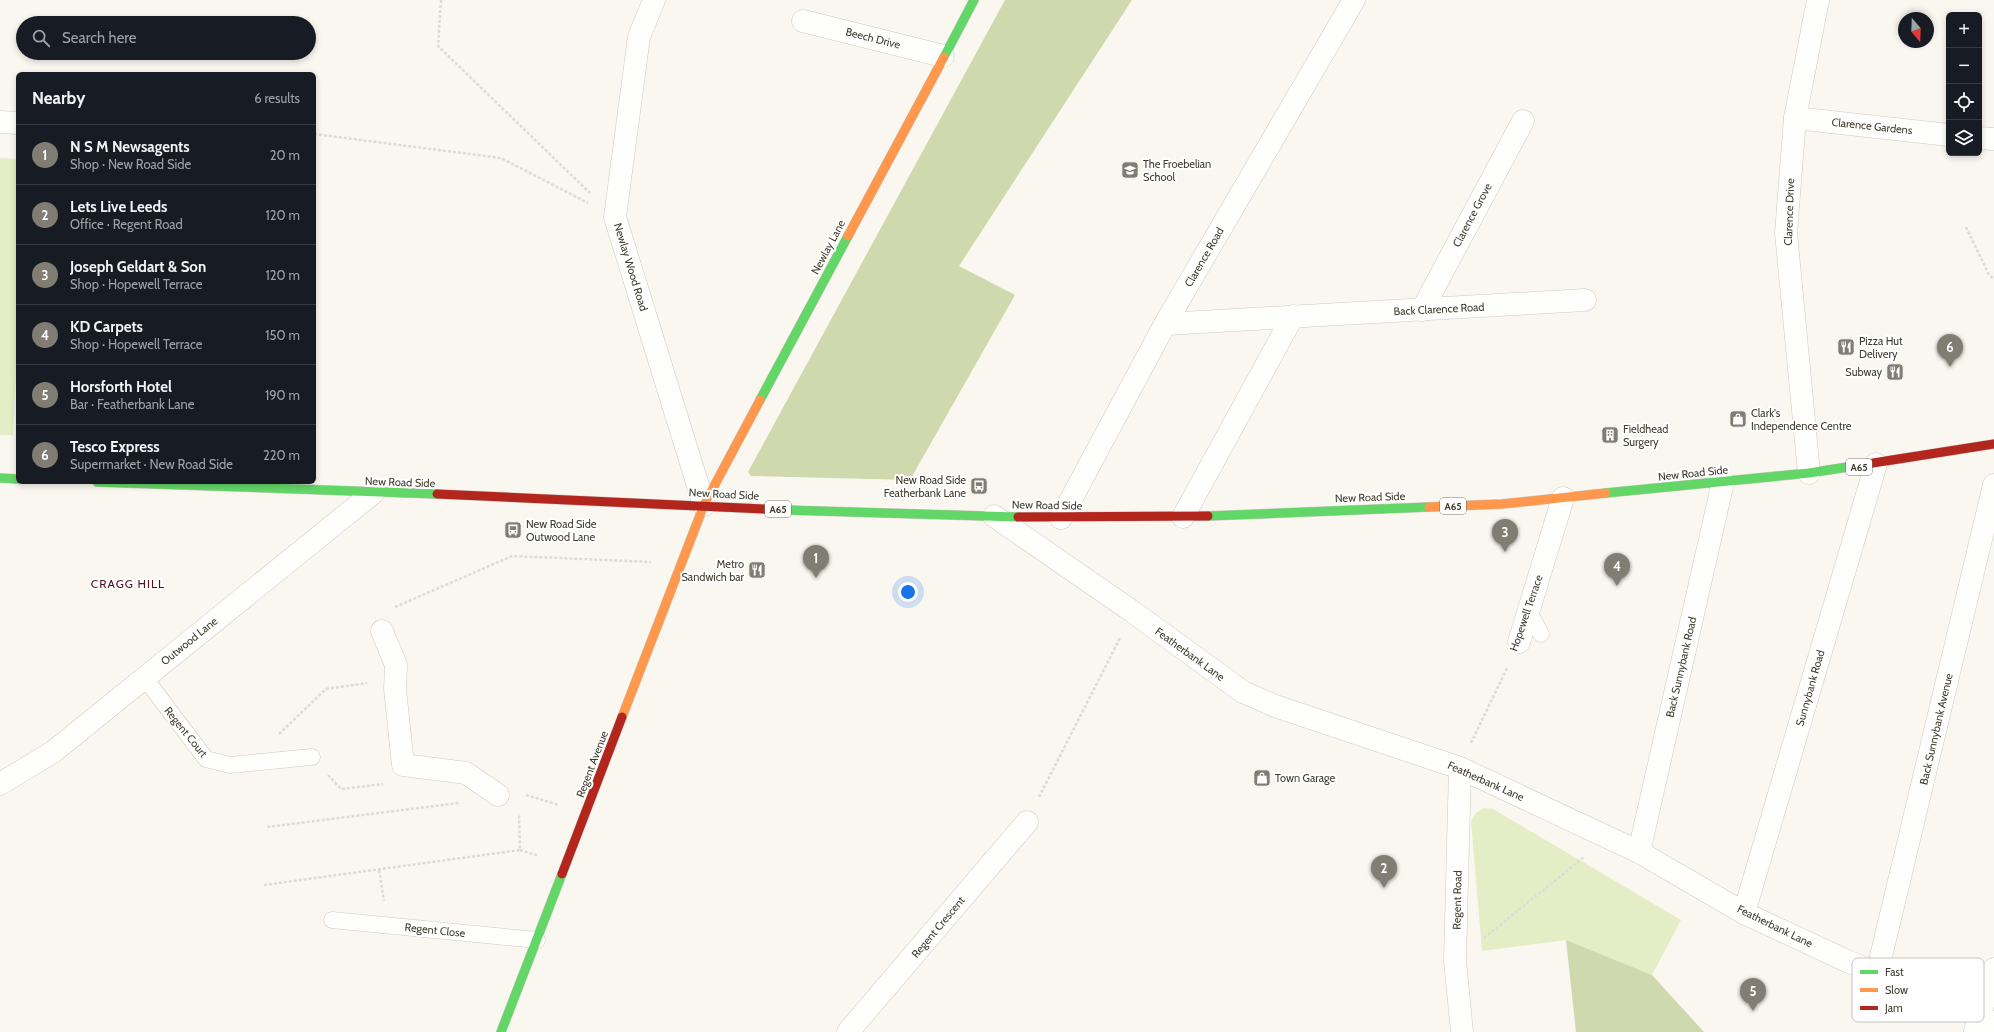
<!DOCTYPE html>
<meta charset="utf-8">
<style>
body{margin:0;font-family:Cabin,sans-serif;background:#242831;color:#f1f3f6}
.controls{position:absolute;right:12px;top:12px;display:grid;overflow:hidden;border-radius:6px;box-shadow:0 2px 6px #0003}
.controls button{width:36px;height:36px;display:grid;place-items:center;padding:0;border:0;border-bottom:1px solid #363941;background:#171b24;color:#f1f3f6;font:20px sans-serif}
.compass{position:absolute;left:1898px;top:12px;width:36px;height:36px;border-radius:50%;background:#171b24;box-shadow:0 2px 6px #0003;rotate:161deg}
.you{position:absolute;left:908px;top:592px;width:14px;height:14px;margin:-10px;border:3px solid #fff;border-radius:50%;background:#1a73e8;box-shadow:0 0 0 6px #1a73e833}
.badge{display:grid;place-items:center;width:26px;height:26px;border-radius:50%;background:#817d72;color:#fff;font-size:13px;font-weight:700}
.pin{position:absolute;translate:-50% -33px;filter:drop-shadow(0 1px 2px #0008)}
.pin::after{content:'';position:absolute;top:21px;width:14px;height:12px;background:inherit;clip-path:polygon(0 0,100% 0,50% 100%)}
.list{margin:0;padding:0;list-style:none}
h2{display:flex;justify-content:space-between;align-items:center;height:52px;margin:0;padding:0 16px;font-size:17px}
h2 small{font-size:13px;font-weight:400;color:#9ea1a6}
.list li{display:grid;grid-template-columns:26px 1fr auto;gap:12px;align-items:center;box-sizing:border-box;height:60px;padding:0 16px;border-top:1px solid #363941}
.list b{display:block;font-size:15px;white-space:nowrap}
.list p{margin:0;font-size:13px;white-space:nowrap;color:#9ea1a6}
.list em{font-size:13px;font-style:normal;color:#9ea1a6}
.icon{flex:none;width:22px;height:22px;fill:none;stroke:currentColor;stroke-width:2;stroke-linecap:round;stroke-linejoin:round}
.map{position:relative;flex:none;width:1994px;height:1032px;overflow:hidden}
.search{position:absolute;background:#171b24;box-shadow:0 2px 6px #0003;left:16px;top:16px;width:300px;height:44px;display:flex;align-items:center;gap:10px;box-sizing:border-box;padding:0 14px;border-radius:22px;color:#9ea1a6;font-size:15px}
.panel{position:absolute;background:#171b24;box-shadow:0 2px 6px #0003;left:16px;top:72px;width:300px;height:412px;border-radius:6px}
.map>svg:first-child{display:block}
.green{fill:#e5edc7}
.forest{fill:#cfd9ad}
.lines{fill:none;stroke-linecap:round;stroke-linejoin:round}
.lane-casing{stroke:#cdcac0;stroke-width:17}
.street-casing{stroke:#cdcac0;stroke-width:23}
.fast-casing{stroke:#cdcac0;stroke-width:10}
.slow-casing{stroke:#cdcac0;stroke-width:10}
.jam-casing{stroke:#cdcac0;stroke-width:10}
.path{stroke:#dbdbd8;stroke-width:2.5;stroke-dasharray:3 2;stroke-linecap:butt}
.lane{stroke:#fefefd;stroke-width:16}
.street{stroke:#fefefd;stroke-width:22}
.fast{stroke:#63d668;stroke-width:9}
.slow{stroke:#ff974d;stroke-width:9}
.jam{stroke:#b3261e;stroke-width:9}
.labels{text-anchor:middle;stroke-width:4;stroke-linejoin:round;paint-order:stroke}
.shield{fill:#fff;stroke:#79766d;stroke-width:1}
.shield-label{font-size:10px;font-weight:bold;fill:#403c2e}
.street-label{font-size:11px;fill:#403c2e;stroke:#fff}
.poi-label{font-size:11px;fill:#403c2e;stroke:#fff;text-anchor:start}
.neighbourhood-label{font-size:12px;letter-spacing:1px;fill:#571223;stroke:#fff}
.key{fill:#fff;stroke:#c6c4c0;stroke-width:1}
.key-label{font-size:11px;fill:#403c2e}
</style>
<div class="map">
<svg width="1994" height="1032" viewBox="0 0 1994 1032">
<rect width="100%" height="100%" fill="#faf7f0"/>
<g class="green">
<path d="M0,158L18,159V328L13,435H0Z"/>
<path d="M1484,808L1493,809L1681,920L1652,975L1566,940L1482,951L1471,821L1476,813Z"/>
</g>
<g class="forest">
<path d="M1005,0H1132L959,266L1015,295L910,480L751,476L748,472Z"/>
<path d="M1566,940L1652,975L1704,1032H1576Z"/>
</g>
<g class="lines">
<defs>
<g id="lane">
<path d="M1528,610L1541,634"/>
<path d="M144,677L206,759L230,765L312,757"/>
<path d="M332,920L537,940"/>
</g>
<g id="street">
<path d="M654,0L639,37L615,217L704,505"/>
<path d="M803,21L943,56"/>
<path d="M1795,118L1949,135"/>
<path d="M0,122L18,123"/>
<path d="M1979,138L1994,139"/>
<path d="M1422,310L1523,121"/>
<path d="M1165,324L1585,300"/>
<path d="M1809,473L1786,233L1795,118L1818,0"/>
<path d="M994,516L1133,612L1243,692L1275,706L1460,768L1639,852L1744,913L1847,961L1994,1023"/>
<path d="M1183,517L1293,316"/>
<path d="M1061,518L1165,324L1354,0"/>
<path d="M382,631L396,665L395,689L403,765L466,773L498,795"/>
<path d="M1519,642L1563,498"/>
<path d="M1460,768L1455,961L1462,1032"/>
<path d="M0,784L53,752L373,493"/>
<path d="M1639,852L1723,482"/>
<path d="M1744,913L1876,464"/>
<path d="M1877,973L1994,485"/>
<path d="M1975,1031L1994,969"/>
<path d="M848,1032L1027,822"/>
</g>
<g id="fast">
<path d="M944,57L974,0"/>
<path d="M760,400L848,236"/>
<path d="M0,478L18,479"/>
<path d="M97,482L437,494"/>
<path d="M1606,493L1809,473L1854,466"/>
<path d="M785,510L1018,517"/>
<path d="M1208,516L1429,507"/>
<path d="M501,1032L562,874"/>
</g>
<g id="slow">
<path d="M848,236L944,57"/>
<path d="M1429,507L1502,504L1606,493"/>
<path d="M622,717L704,505L760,400"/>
</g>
<g id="jam">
<path d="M1854,466L1994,444"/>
<path d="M437,494L785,510"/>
<path d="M1018,517L1208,516"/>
<path d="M562,874L622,717"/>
</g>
</defs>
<use href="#lane" class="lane-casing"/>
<use href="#street" class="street-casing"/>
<use href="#fast" class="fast-casing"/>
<use href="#slow" class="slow-casing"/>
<use href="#jam" class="jam-casing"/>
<g class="path">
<path d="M441,0L438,46L590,193"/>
<path d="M314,134L501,158L588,203"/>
<path d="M1966,227L1989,275L1994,279"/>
<path d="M395,607L512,556L651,562"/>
<path d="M279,734L326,689L367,683"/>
<path d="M1471,743L1507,668"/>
<path d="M328,775L341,789L383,784"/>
<path d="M526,795L559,805"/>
<path d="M1039,797L1120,638"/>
<path d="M267,827L459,803"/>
<path d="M520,850L539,856"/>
<path d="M379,870L384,901"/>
<path d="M264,885L520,850L519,813"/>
<path d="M1484,938L1584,857"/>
</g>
<use href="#lane" class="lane"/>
<use href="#street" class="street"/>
<use href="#fast" class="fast"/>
<use href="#slow" class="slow"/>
<use href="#jam" class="jam"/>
</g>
<defs>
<symbol id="school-square" viewBox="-11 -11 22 22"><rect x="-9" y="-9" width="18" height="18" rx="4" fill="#817d72" stroke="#fff"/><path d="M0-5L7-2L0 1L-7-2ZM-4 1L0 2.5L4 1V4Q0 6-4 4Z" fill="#fff"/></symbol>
<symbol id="restaurant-square" viewBox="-11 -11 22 22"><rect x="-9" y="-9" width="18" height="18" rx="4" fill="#817d72" stroke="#fff"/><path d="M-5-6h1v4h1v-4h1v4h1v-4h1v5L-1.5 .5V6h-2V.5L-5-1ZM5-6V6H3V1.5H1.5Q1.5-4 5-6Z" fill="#fff"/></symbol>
<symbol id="shop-square" viewBox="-11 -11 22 22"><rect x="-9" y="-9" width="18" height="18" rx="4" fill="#817d72" stroke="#fff"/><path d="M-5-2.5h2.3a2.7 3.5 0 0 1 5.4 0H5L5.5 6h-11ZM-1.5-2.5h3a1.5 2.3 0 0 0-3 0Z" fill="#fff"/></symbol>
<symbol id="building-square" viewBox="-11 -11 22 22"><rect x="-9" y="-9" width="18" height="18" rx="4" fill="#817d72" stroke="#fff"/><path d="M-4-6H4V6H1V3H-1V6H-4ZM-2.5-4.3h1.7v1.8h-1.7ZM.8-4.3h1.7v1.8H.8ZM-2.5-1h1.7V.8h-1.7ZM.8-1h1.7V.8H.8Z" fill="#fff"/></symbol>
<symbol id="bus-square" viewBox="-11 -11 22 22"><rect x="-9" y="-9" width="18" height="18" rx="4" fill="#817d72" stroke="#fff"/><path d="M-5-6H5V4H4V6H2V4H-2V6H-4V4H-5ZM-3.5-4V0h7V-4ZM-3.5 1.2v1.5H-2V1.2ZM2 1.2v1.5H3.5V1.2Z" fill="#fff"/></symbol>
</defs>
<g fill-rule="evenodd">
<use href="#school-square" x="1120" y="160" width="20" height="20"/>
<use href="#restaurant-square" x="1836" y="337" width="20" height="20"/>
<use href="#restaurant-square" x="1885" y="362" width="20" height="20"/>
<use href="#shop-square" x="1728" y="409" width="20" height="20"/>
<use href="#building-square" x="1600" y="425" width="20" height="20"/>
<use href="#bus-square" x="969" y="476" width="20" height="20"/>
<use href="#bus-square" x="503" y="520" width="20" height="20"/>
<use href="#restaurant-square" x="747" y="560" width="20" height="20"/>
<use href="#shop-square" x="1252" y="768" width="20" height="20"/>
</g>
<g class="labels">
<g class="shield">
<rect x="1846" y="459" width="26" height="16" rx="3"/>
<rect x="1440" y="498" width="26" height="16" rx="3"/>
<rect x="765" y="501" width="26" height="16" rx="3"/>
</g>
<g class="shield-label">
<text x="1859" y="471">A65</text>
<text x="1453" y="510">A65</text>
<text x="778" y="513">A65</text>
</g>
<g class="street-label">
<text transform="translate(873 38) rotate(14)" y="4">Beech Drive</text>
<text transform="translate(1872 126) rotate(6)" y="4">Clarence Gardens</text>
<text transform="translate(1789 212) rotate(-88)" y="4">Clarence Drive</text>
<text transform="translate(1472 215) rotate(-62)" y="4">Clarence Grove</text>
<text transform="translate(828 247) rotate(-62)" y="4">Newlay Lane</text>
<text transform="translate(1204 257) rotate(-60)" y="4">Clarence Road</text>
<text transform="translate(631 267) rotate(73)" y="4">Newlay Wood Road</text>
<text transform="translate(1439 309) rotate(-3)" y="4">Back Clarence Road</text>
<text transform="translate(1693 473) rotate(-6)" y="4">New Road Side</text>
<text transform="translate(400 482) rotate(2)" y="4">New Road Side</text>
<text transform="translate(724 494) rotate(3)" y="4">New Road Side</text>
<text transform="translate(1370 497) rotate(-2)" y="4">New Road Side</text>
<text transform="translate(1047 505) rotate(1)" y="4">New Road Side</text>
<text transform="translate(1526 613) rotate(-71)" y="4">Hopewell Terrace</text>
<text transform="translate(189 641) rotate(-39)" y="4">Outwood Lane</text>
<text transform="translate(1190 654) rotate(36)" y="4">Featherbank Lane</text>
<text transform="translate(1681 667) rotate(-77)" y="4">Back Sunnybank Road</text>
<text transform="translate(1810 688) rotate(-74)" y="4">Sunnybank Road</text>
<text transform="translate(1936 729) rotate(-77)" y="4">Back Sunnybank Avenue</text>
<text transform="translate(186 732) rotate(51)" y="4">Regent Court</text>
<text transform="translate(592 764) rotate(-69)" y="4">Regent Avenue</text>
<text transform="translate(1486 781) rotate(24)" y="4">Featherbank Lane</text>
<text transform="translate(1457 900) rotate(-89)" y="4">Regent Road</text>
<text transform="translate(1775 926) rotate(26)" y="4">Featherbank Lane</text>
<text transform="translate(938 927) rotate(-50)" y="4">Regent Crescent</text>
<text transform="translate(435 930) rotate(6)" y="4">Regent Close</text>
</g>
<g class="poi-label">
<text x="1143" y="168">The Froebelian<tspan x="1143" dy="13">School</tspan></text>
<text x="1859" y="345">Pizza Hut<tspan x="1859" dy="13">Delivery</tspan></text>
<text x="1882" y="376" text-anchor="end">Subway</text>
<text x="1751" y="417">Clark's<tspan x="1751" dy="13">Independence Centre</tspan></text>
<text x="1623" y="433">Fieldhead<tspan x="1623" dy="13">Surgery</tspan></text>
<text x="966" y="484" text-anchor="end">New Road Side<tspan x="966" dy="13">Featherbank Lane</tspan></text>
<text x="526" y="528">New Road Side<tspan x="526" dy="13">Outwood Lane</tspan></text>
<text x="744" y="568" text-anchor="end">Metro<tspan x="744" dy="13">Sandwich bar</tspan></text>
<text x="1275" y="782">Town Garage</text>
</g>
<g class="neighbourhood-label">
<text x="128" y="588">CRAGG HILL</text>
</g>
</g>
<rect x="1852" y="958" width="132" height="64" rx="6" class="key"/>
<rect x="1860" y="970" width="18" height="4" fill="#63d668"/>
<rect x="1860" y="988" width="18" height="4" fill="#ff974d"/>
<rect x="1860" y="1006" width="18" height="4" fill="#b3261e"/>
<g class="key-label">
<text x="1885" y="976">Fast</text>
<text x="1885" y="994">Slow</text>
<text x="1885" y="1012">Jam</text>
</g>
</svg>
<div class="controls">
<button>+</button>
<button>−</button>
<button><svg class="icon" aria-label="locate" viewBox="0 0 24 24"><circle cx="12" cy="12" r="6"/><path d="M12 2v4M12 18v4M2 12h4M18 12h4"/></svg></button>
<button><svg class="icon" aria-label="layers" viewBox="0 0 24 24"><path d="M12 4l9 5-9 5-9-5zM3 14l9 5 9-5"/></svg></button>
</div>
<svg class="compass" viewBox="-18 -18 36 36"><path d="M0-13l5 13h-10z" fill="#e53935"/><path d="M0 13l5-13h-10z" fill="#9ea1a6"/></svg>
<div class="you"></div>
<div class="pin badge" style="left:816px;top:578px">1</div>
<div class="pin badge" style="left:1384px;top:888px">2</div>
<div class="pin badge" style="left:1505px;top:552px">3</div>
<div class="pin badge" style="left:1617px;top:586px">4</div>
<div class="pin badge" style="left:1753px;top:1011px">5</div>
<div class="pin badge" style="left:1950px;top:367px">6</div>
<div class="search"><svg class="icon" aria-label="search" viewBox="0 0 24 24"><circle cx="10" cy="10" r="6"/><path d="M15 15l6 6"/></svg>Search here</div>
<section class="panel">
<h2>Nearby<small>6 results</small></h2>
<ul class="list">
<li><span class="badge">1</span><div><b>N S M Newsagents</b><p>Shop · New Road Side</p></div><em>20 m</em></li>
<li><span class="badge">2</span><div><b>Lets Live Leeds</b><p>Office · Regent Road</p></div><em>120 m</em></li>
<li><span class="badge">3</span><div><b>Joseph Geldart &amp; Son</b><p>Shop · Hopewell Terrace</p></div><em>120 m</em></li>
<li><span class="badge">4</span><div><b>KD Carpets</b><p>Shop · Hopewell Terrace</p></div><em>150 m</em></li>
<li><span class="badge">5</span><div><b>Horsforth Hotel</b><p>Bar · Featherbank Lane</p></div><em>190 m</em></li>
<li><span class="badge">6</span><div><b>Tesco Express</b><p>Supermarket · New Road Side</p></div><em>220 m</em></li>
</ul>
</section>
</div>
